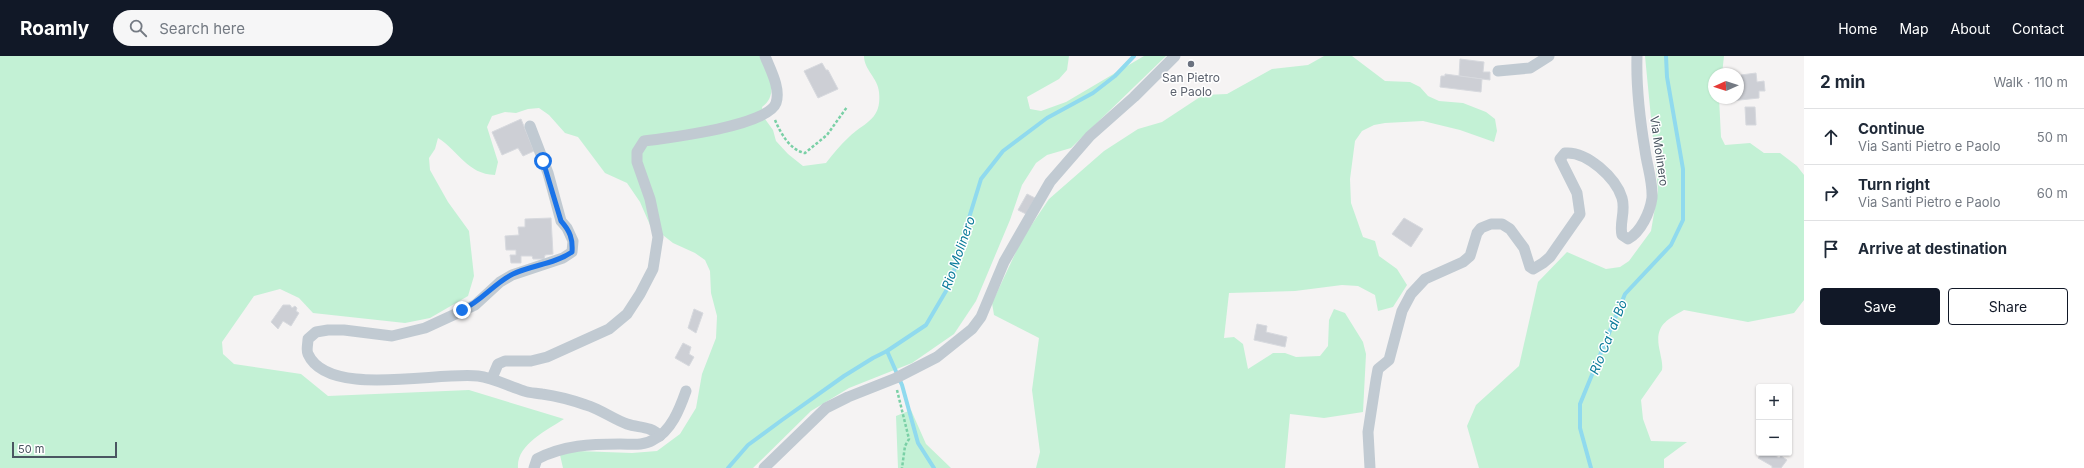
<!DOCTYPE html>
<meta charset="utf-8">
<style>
body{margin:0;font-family:Inter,sans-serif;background:#f6f6f7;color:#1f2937}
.controls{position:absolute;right:12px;bottom:12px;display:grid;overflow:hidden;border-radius:4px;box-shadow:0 1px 3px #0004}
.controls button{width:36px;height:36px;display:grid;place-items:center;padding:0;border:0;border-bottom:1px solid #e0e1e3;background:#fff;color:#1f2937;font:20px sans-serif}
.compass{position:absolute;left:1708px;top:12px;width:36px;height:36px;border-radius:50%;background:#fff;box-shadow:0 1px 3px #0004;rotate:267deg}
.scale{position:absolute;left:12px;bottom:10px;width:105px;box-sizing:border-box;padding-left:4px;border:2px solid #4a5661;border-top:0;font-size:11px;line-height:14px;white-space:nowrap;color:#4a5661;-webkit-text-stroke:3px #fff;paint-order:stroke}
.stop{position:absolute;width:12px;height:12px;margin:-9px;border:3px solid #1a73e8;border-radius:50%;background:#fff}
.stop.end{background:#1a73e8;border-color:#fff;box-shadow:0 1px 4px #0008}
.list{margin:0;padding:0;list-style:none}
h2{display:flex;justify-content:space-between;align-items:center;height:52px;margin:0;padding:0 16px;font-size:17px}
h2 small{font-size:13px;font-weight:400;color:#747a83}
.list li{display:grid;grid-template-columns:26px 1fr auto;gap:12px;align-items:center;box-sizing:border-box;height:56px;padding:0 16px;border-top:1px solid #e0e1e3}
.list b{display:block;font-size:15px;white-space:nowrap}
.list p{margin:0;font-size:13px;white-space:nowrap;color:#747a83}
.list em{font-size:13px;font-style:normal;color:#747a83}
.actions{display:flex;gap:8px;padding:12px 16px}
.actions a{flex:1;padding:9px 0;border:1px solid #111827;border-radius:4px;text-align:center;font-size:14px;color:#111827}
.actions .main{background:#111827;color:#fff}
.icon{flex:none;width:22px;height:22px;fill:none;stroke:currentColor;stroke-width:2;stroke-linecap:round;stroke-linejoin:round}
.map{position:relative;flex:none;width:1804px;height:412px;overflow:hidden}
header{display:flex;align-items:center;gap:24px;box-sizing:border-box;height:56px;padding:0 20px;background:#111827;color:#fff}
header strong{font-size:19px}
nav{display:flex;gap:22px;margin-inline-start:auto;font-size:14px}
.search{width:280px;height:36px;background:#f6f6f7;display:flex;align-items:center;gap:10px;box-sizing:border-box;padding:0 14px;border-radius:22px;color:#747a83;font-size:15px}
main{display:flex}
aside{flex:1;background:#fff}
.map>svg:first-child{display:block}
.green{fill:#c3f1d5}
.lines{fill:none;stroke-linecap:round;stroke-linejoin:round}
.stream{stroke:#90daee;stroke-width:4}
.building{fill:#cdcfd5;stroke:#d7d9de}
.path{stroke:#7ad0a6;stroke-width:2.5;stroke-dasharray:3 2;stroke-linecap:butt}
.street{stroke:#c1cad2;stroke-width:11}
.route{stroke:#1a73e8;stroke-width:5}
.worship-dot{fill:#6b7280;stroke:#fff;stroke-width:1.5}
.labels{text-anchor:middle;stroke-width:3;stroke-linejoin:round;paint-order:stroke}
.worship-label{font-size:12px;fill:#5b616d;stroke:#fff}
.street-label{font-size:12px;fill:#4a5661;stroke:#fff}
.water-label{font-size:13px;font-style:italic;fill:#0c7c9b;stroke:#fff}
</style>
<header>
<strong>Roamly</strong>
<div class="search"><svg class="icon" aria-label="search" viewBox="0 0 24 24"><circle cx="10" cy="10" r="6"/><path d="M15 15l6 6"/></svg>Search here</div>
<nav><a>Home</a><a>Map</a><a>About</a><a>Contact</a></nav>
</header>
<main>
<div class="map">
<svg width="1804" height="412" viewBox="0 0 1804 412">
<rect width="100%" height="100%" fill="#f5f3f3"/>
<g class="green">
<path d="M0,0H762C768,16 780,38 762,51L765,63L773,74L776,85L788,98L803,110L826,107C833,98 840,89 849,81C865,66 882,64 879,36C878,22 864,14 864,0H1069L1067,14L1059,23L1027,41L1030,53L1041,55L1066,46L1144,0H1166L1071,92L1047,99L1036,107L1022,129L1010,164L976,245L954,278L912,307L849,332L811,355L753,412H563L560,399L577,395L632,397L657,395L680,378L696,352L702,318L716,282L717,260L711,237L710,215L705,204L695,197L673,187L650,169L640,146L627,127L605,117L578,81L565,77L549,59L539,52L528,53L516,57L505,56L492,60L487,71L498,106L495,119C467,118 459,95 438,82L435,93L429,102L430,114L448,146L469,175L474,220L468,240L430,262L405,267L313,257L299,242L280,233L254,240L222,286L223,298L234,308L301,318L328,340L469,334L564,363C547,374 516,389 518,412H0Z"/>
<path d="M1324,0H1352L1385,25L1410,26L1420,31L1428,40L1439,45L1463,47L1486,56L1495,63L1497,75L1494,86L1460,74L1423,65L1385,67L1374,69L1362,75L1355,85L1350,123L1351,147L1363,181L1375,185L1379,200L1397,213L1407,229L1393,251L1378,255L1375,239L1358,230L1342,229L1295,235L1229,237L1224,282L1234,281L1243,288L1248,313L1273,297H1285L1296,301L1320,300L1328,290L1329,264L1334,253L1345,257L1363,286L1366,298L1363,356L1324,362L1290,358L1285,412H1036L1040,396L1032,334L1039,282L994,259L992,247L1022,183L1049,143L1104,95L1138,73L1162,66L1203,39L1227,38L1272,13L1308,9Z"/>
<path d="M1645,0H1724L1722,18H1714V42H1719L1721,81L1725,89L1750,87L1764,97H1780L1797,110L1804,119V244L1794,257L1748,266L1684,254C1664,265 1654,271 1660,296C1661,302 1663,308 1662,314L1641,344L1643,363L1651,385L1687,386L1664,403V412H1479L1467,370L1476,349L1519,310L1538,226L1567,196L1606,213L1620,211L1629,205L1651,175L1658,134Z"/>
<path d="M911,354L926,388L951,412H898L896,360Z"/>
</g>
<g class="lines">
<g class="stream">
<path d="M887,295L902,329L918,387L934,412"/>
<path d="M728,412L748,389L782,364L844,320L873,302L887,295L926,269L946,235L960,199L969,162L981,123L1003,95L1047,62L1093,37L1115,20L1134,0"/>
<path d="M1591,412L1580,372V348L1625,238L1671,189L1683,164V113L1667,21L1666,0"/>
</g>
</g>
<g class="building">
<path d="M1460,3L1484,6L1483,16H1490V24L1459,20Z"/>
<path d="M822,7L826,14H828L838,33L818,42L804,15Z"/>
<path d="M1756,17L1757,26L1764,25L1765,35H1759V42L1730,45V42H1738V32H1742L1741,19Z"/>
<path d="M1445,18L1482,23L1481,36L1440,31L1441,20H1445Z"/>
<path d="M1745,51H1755L1756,69H1746Z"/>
<path d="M521,63L534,95L523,100L518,92L502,99L492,76Z"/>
<path d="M1027,138L1035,142L1026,158L1018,154Z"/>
<path d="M551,162L553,198L545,199L544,203H533L532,200H521V207H511L510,199H516V194H506L505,180L519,179L518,171H525V163Z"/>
<path d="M1404,162L1423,173L1411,191L1392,178Z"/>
<path d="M283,249H290L292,252L295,250L297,252L296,255L299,257L291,270L283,265L278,273L271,266Z"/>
<path d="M694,253L703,257L696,277L688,272Z"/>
<path d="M1257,268L1267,270L1266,276L1287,281L1285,291L1254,284Z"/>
<path d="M683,287L691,291L689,298L694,301L689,310L675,302Z"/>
<path d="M1762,397H1771L1779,402L1781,400L1787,404L1781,412H1772V410L1758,402Z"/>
</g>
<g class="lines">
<g class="path">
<path d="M775,64C781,78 790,94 805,97L827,79L847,51"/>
<path d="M897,334L909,383L905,390L902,412"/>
</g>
<g class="street">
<path d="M1498,15L1530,12L1549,0"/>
<path d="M530,70L548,117L561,165L567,172L573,185L572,196L563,202L512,219L500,226L475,249L425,272L392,280L344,274H328L316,276L308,283C308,288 306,294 308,298C328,343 439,315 478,320C494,322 508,330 524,335C529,337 536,337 542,338C556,340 572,344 586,349C600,353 613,363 627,368C639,372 651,370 660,380"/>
<path d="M492,322L498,308L505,305H531L547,301L609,273L627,258L640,238L653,213L658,181L650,143L637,106V96L644,85C668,82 768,70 776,47C781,32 770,13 765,0"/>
<path d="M534,412L537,403C564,389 591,388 620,388C632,388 643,390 653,384C671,376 680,352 686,335"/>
<path d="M764,412L826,352L848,341L896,322L937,301L972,273L981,261L1004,206L1050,126L1090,80L1134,41L1175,0"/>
<path d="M1370,412L1368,376L1376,324L1378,313L1389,304L1402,255L1411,238L1425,223L1463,206L1470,200L1477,177L1481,172L1491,168H1502L1510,173L1524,192L1530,211L1533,213L1543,207L1550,201L1580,158L1577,137L1560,103L1565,97C1587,95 1616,122 1622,142C1626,155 1619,167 1622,179L1628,183C1641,176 1650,156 1652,142C1653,126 1647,110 1645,94C1640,64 1636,31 1637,0"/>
</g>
</g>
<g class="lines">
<path class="route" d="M462,254C482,245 494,227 513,218C532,209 555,208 572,196C573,183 570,175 561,165L543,105"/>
</g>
<circle class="worship-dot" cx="1191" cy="8" r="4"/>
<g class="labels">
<g class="worship-label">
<text x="1191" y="26">San Pietro<tspan x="1191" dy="14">e Paolo</tspan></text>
</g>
<g class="street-label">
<text transform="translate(1659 95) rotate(82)" y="4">Via Molinero</text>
</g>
<g class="water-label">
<text transform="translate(958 197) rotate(-71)" y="5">Rio Molinero</text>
<text transform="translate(1608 281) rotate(-68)" y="5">Rio Ca' di Bò</text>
</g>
</g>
</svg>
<div class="controls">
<button>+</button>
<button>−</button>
</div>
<svg class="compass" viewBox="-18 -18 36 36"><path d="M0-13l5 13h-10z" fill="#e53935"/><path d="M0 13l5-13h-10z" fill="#747a83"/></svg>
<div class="scale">50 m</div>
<div class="stop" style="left:543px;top:105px"></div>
<div class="stop end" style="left:462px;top:254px"></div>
</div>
<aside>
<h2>2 min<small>Walk · 110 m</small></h2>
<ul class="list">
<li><svg class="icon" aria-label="ahead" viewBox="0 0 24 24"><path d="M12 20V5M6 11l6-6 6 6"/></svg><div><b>Continue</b><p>Via Santi Pietro e Paolo</p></div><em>50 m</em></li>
<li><svg class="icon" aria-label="right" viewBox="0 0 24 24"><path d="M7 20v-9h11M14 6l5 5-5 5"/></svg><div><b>Turn right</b><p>Via Santi Pietro e Paolo</p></div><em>60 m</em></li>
<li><svg class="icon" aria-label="arrive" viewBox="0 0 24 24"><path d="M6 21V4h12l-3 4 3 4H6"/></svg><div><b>Arrive at destination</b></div></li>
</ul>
<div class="actions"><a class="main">Save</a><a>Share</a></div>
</aside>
</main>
